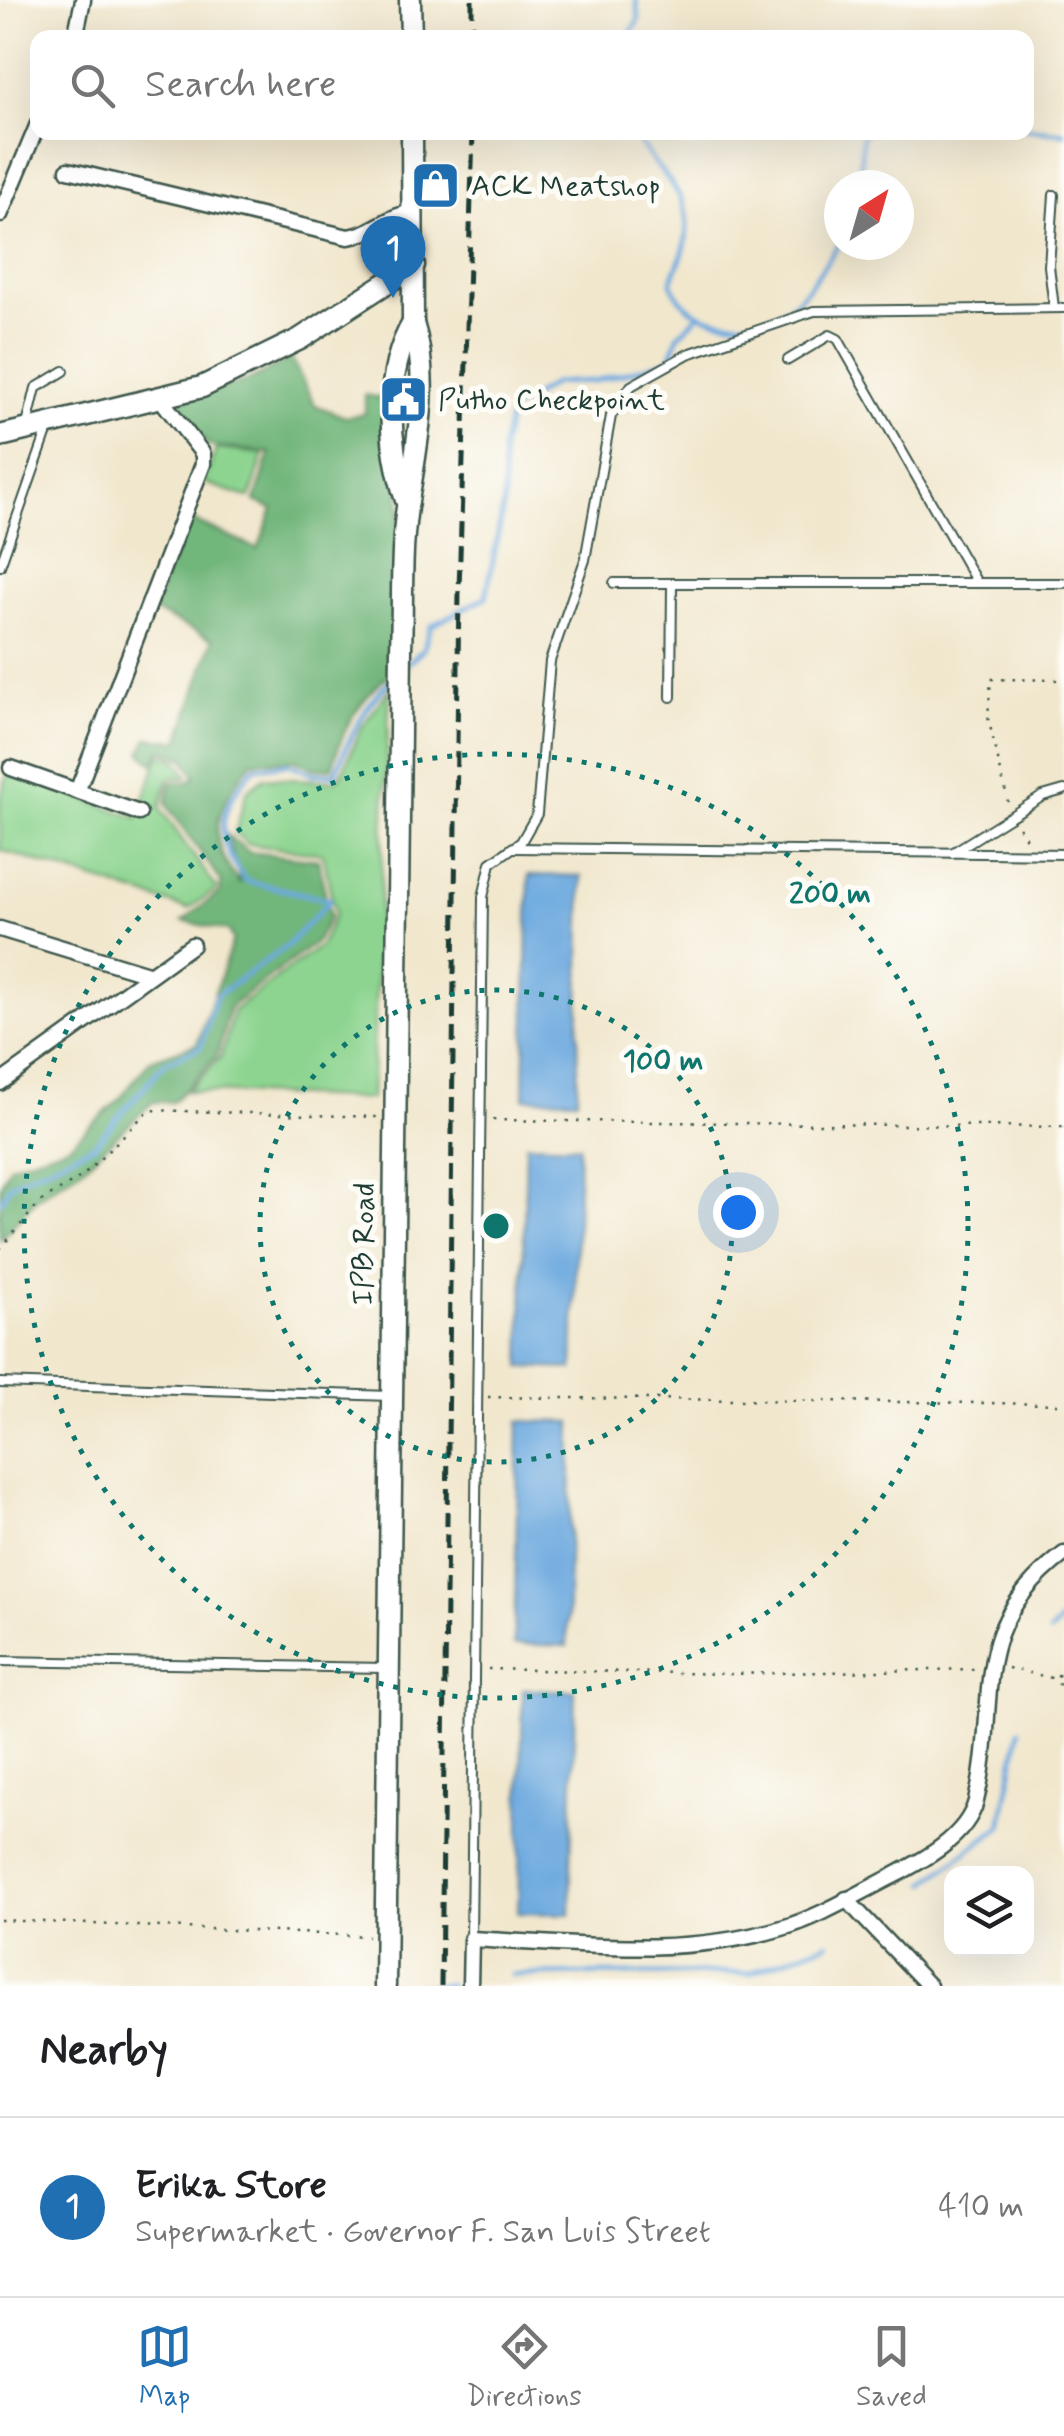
<!DOCTYPE html>
<meta charset="utf-8">
<style>
body{margin:0;font-family:Mynerve,sans-serif;background:#f6f6f6;color:#202124}
.controls{position:absolute;right:30px;bottom:30px;display:grid;overflow:hidden;border-radius:20px;box-shadow:0 10px 40px #0002}
.controls button{width:90px;height:90px;display:grid;place-items:center;padding:0;border:0;border-bottom:2px solid #e0e0e0;background:#fff;color:#202124;font:50px sans-serif}
.compass{position:absolute;left:824px;top:170px;width:90px;height:90px;border-radius:50%;background:#fff;box-shadow:0 10px 40px #0002;rotate:37deg}
.you{position:absolute;left:738px;top:1212px;width:35px;height:35px;margin:-25px;border:8px solid #fff;border-radius:50%;background:#1a73e8;box-shadow:0 0 0 15px #1a73e833}
.badge{display:grid;place-items:center;width:65px;height:65px;border-radius:50%;background:#1f6fb2;color:#fff;font-size:32px;font-weight:700}
.pin{position:absolute;translate:-50% -82px;filter:drop-shadow(0 2px 5px #0008)}
.pin::after{content:'';position:absolute;top:52px;width:35px;height:30px;background:inherit;clip-path:polygon(0 0,100% 0,50% 100%)}
.list{margin:0;padding:0;list-style:none}
h2{display:flex;justify-content:space-between;align-items:center;height:130px;margin:0;padding:0 40px;font-size:42px}
h2 small{font-size:32px;font-weight:400;color:#757577}
.list li{display:grid;grid-template-columns:65px 1fr auto;gap:30px;align-items:center;box-sizing:border-box;height:180px;padding:0 40px;border-top:2px solid #e0e0e0}
.list b{display:block;font-size:38px;white-space:nowrap}
.list p{margin:0;font-size:32px;white-space:nowrap;color:#757577}
.list em{font-size:32px;font-style:normal;color:#757577}
.icon{flex:none;width:55px;height:55px;fill:none;stroke:currentColor;stroke-width:2;stroke-linecap:round;stroke-linejoin:round}
.map{position:relative;flex:none;width:1064px;height:1986px;overflow:hidden}
.search{position:absolute;background:#fff;box-shadow:0 10px 40px #0002;left:30px;right:30px;top:30px;height:110px;display:flex;align-items:center;gap:25px;box-sizing:border-box;padding:0 35px;border-radius:20px;color:#757577;font-size:38px}
.sheet{height:310px;background:#fff}
nav{display:flex;justify-content:space-around;align-items:center;box-sizing:border-box;height:140px;border-top:2px solid #e0e0e0;background:#fff;font-size:28px;color:#757577}
nav a{display:grid;justify-items:center;gap:5px}
nav .on{color:#1f6fb2}
.map>svg:first-child{display:block}
.green{fill:#8cd48f;stroke:#568862;stroke-width:2.5}
.forest{fill:#71b67a;stroke:#487a57;stroke-width:2.5}
.water{fill:#6eaadf;stroke:#46748a;stroke-width:2.5}
.lines{fill:none;stroke-linecap:round;stroke-linejoin:round}
.stream{stroke:#6eaadf;stroke-width:5}
.lane-casing{stroke:#3e564b;stroke-width:12}
.street-casing{stroke:#3e564b;stroke-width:19}
.secondary-casing{stroke:#3e564b;stroke-width:25}
.path{stroke:#3e564b;stroke-width:2.5;stroke-dasharray:2.5 8;stroke-linecap:butt}
.lane{stroke:#fff;stroke-width:8}
.street{stroke:#fff;stroke-width:14}
.secondary{stroke:#fff;stroke-width:20}
.rail{stroke:#1f3d34;stroke-width:5;stroke-dasharray:15 8;stroke-linecap:butt}
.ring{fill:none;stroke:#0f766e;stroke-width:5;stroke-dasharray:5 10}
.labels{text-anchor:middle;stroke-width:10;stroke-linejoin:round;paint-order:stroke}
.poi-label{font-size:30px;fill:#1f3d34;stroke:#fdfcf7;text-anchor:start}
.street-label{font-size:30px;fill:#1f3d34;stroke:#fdfcf7}
.centre{fill:#0f766e;stroke:#fdfcf7;stroke-width:5}
.ring-label{font-size:30px;text-anchor:middle;font-weight:bold;fill:#0f766e;stroke:#fdfcf7;stroke-width:10;stroke-linejoin:round;paint-order:stroke}
</style>
<div class="map">
<svg width="1064" height="1986" viewBox="0 0 1064 1986">
<rect width="100%" height="100%" fill="#fdfcf7"/>
<filter id="ink" filterUnits="userSpaceOnUse"><feTurbulence type="fractalNoise" baseFrequency=".01" numOctaves="2"/><feDisplacementMap in="SourceGraphic" scale="20" xChannelSelector="R" yChannelSelector="G"/><feConvolveMatrix kernelMatrix="1 2 1 2 8 2 1 2 1" color-interpolation-filters="sRGB"/></filter>
<filter id="wash" filterUnits="userSpaceOnUse"><feTurbulence type="fractalNoise" baseFrequency=".0048" numOctaves="4" result="noise"/><feDisplacementMap in="SourceGraphic" scale="40" xChannelSelector="R" yChannelSelector="G"/><feGaussianBlur stdDeviation="2.25" result="paint"/><feColorMatrix in="noise" values="0 0 0 0 0 0 0 0 0 0 0 0 0 0 0 0 0 1.4 0 .05"/><feComposite in="paint" operator="in"/></filter>
<g filter="url(#wash)">
<rect width="100%" height="100%" fill="#f1e7cd"/>
<g class="green">
<path d="M216,449L264,454L250,498L204,483Z"/>
<path d="M390,688L371,1099L187,1091L221,1057L234,1010L321,945L335,914L323,854L248,844L235,833L247,791L264,778L334,781L341,776L361,728Z"/>
<path d="M160,754L177,761L188,777L169,778L160,808L217,889L188,909L0,850V799L8,772L137,818Z"/>
</g>
<path class="forest" d="M291,358L315,405L345,417L365,414V395L386,399L401,506L397,667C359,701 346,719 332,768L314,769L295,760L252,762C217,805 201,839 241,884L227,835L249,852L318,860L330,916L317,941L230,1007L217,1056L173,1102H153L81,1169L36,1199L0,1240V1186L10,1165L68,1146L119,1100L150,1060L197,1044L233,940L229,931L183,921L221,891L220,880L166,804L171,782H190L195,776L184,759L161,750L153,764L141,752L148,738L179,741L213,639L153,611L186,518L258,549L273,509L255,501L270,453L209,446L175,401L252,379Z"/>
<g class="water">
<path d="M529,875L582,876L577,1099L524,1098Z"/>
<path d="M526,1144L579,1146L573,1369L521,1367Z"/>
<path d="M519,1421L572,1422L567,1646L514,1644Z"/>
<path d="M523,1689L575,1691L570,1914L518,1913Z"/>
</g>
<g class="lines">
<g class="stream">
<path d="M628,38L639,19L636,0"/>
<path d="M1026,129L1064,133"/>
<path d="M634,132C656,177 696,188 685,245C683,258 674,270 671,283C681,304 693,315 717,320C785,333 804,295 839,244"/>
<path d="M860,185L862,137L867,132"/>
<path d="M408,663L423,650L431,626L486,597L504,502L502,447L511,411L554,383L595,381L669,361L679,334L698,316"/>
<path d="M0,1202L12,1183L94,1145L165,1063L200,1047L216,996L286,947L330,900L246,881C211,836 218,810 254,768L288,764L313,774H335C350,737 364,705 393,678"/>
<path d="M1050,1632L1064,1618"/>
<path d="M926,1883L1001,1826L1020,1730"/>
<path d="M512,1975L749,1973L828,1943"/>
<path d="M423,1986L449,1985"/>
</g>
</g>
</g>
<g filter="url(#ink)">
<g class="lines">
<defs>
<g id="lane">
<path d="M1054,308L1049,266L1054,195"/>
<path d="M788,360L830,335L838,339L976,581"/>
<path d="M27,425L36,388L64,371"/>
<path d="M0,566L48,429"/>
<path d="M614,583H1064"/>
<path d="M671,697L672,584"/>
<path d="M512,848L1064,854"/>
<path d="M952,853L1043,796L1064,790"/>
<path d="M0,1383L390,1396"/>
<path d="M0,1661L385,1668"/>
<path d="M471,1939L483,897L491,863L521,842L537,814L550,661L585,560L611,416L631,386L688,354L814,311L1064,308"/>
</g>
<g id="street">
<path d="M75,38L83,0"/>
<path d="M68,170L348,237C373,234 387,215 414,212"/>
<path d="M0,215L38,124"/>
<path d="M11,768L139,813"/>
<path d="M78,789L203,464V454L160,398"/>
<path d="M0,929L148,974"/>
<path d="M0,1083L192,945"/>
<path d="M846,1899L929,1986"/>
<path d="M470,1986L471,1939C573,1944 683,1958 782,1928C820,1917 857,1894 893,1876C922,1861 967,1837 976,1801C1001,1698 963,1631 1064,1554"/>
</g>
<g id="secondary">
<path d="M410,0L411,38"/>
<path d="M0,436L202,387L300,339L414,265"/>
<path d="M406,500C388,446 383,373 413,323"/>
<path d="M385,1986L401,649C403,601 400,548 408,501C417,444 431,379 413,323L412,132"/>
</g>
</defs>
<use href="#lane" class="lane-casing"/>
<use href="#street" class="street-casing"/>
<use href="#secondary" class="secondary-casing"/>
<g class="path">
<path d="M1008,802L988,717L991,679L1064,680"/>
<path d="M1019,827L1028,842"/>
<path d="M493,1120L1064,1127"/>
<path d="M0,1249L40,1202L84,1175L149,1110L377,1117"/>
<path d="M488,1397L1064,1404"/>
<path d="M1064,1665L1056,1679L1064,1694"/>
<path d="M1008,1668L1056,1679"/>
<path d="M488,1669L729,1674L975,1669"/>
<path d="M0,1920L368,1936"/>
</g>
<use href="#lane" class="lane"/>
<use href="#street" class="street"/>
<use href="#secondary" class="secondary"/>
<g class="rail">
<path d="M472,0V38"/>
<path d="M441,1986L459,590L473,132"/>
</g>
</g>
</g>
<g class="ring">
<circle cx="496" cy="1226" r="236"/>
<circle cx="496" cy="1226" r="472"/>
</g>
<defs>
<symbol id="shop-square" viewBox="-11 -11 22 22"><rect x="-9" y="-9" width="18" height="18" rx="4" fill="#1f6fb2" stroke="#fdfcf7"/><path d="M-5-2.5h2.3a2.7 3.5 0 0 1 5.4 0H5L5.5 6h-11ZM-1.5-2.5h3a1.5 2.3 0 0 0-3 0Z" fill="#fff"/></symbol>
<symbol id="civic-square" viewBox="-11 -11 22 22"><rect x="-9" y="-9" width="18" height="18" rx="4" fill="#1f6fb2" stroke="#fdfcf7"/><path d="M-.6-6.5H3V-4.5H.6V-3L4-1V1h2V6H-6V1h2V-1L-.6-3ZM-1.2 2.5V6h2.4V2.5Z" fill="#fff"/></symbol>
</defs>
<g fill-rule="evenodd">
<use href="#shop-square" x="408" y="158" width="55" height="55"/>
<use href="#civic-square" x="376" y="372" width="55" height="55"/>
</g>
<g class="labels">
<g class="poi-label">
<text x="471" y="195">ACK Meatshop</text>
<text x="438" y="409">Putho Checkpoint</text>
</g>
<g class="street-label">
<text transform="translate(363 1244) rotate(-89)" y="10">IPB Road</text>
</g>
</g>
<circle cx="496" cy="1226" r="15" class="centre"/>
<g class="ring-label">
<text x="830" y="903">200 m</text>
<text x="663" y="1070">100 m</text>
</g>
</svg>
<div class="controls">
<button><svg class="icon" aria-label="layers" viewBox="0 0 24 24"><path d="M12 4l9 5-9 5-9-5zM3 14l9 5 9-5"/></svg></button>
</div>
<svg class="compass" viewBox="-18 -18 36 36"><path d="M0-13l5 13h-10z" fill="#e53935"/><path d="M0 13l5-13h-10z" fill="#757577"/></svg>
<div class="you"></div>
<div class="pin badge" style="left:393px;top:298px">1</div>
<div class="search"><svg class="icon" aria-label="search" viewBox="0 0 24 24"><circle cx="10" cy="10" r="6"/><path d="M15 15l6 6"/></svg>Search here</div>
</div>
<section class="sheet">
<h2>Nearby<small></small></h2>
<ul class="list">
<li><span class="badge">1</span><div><b>Erika Store</b><p>Supermarket · Governor F. San Luis Street</p></div><em>410 m</em></li>
</ul>
</section>
<nav>
<a class="on"><svg class="icon" aria-label="map" viewBox="0 0 24 24"><path d="M3 6l6-2 6 2 6-2v14l-6 2-6-2-6 2zM9 4v14M15 6v14"/></svg>Map</a>
<a><svg class="icon" aria-label="directions" viewBox="0 0 24 24"><path d="M12 3l9 9-9 9-9-9zM9 14v-3h6M13 9l2 2-2 2"/></svg>Directions</a>
<a><svg class="icon" aria-label="saved" viewBox="0 0 24 24"><path d="M7 4h10v16l-5-4-5 4z"/></svg>Saved</a>
</nav>
